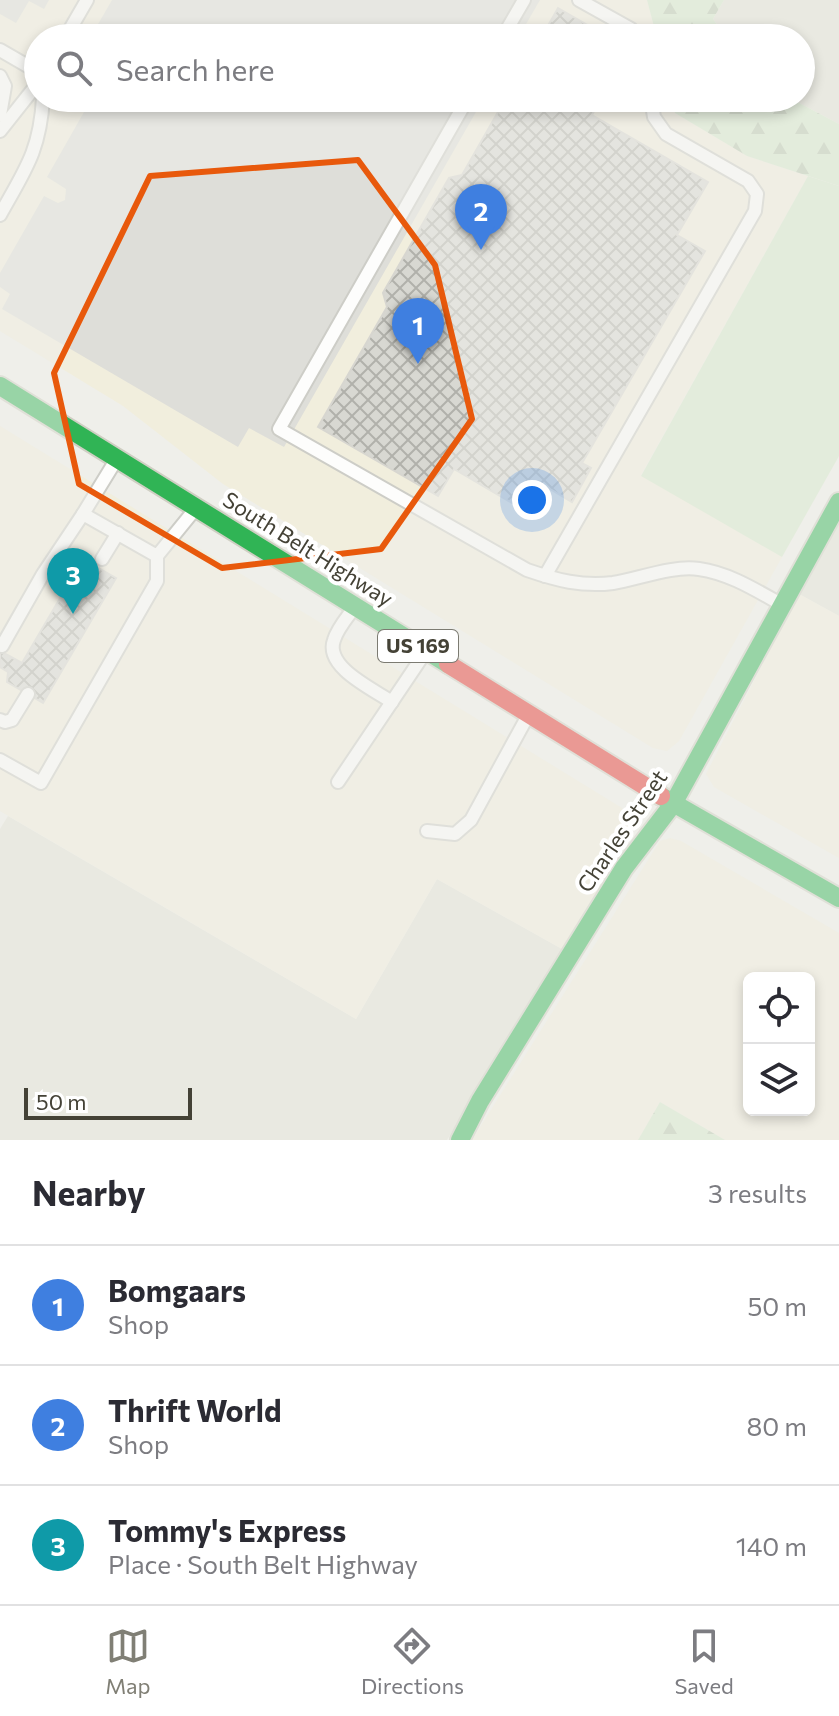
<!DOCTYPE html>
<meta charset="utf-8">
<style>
body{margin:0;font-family:Commissioner,sans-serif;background:#f2f2f3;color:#2b2b33}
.controls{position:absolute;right:24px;bottom:24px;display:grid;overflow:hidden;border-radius:12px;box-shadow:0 4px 12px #0003}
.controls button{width:72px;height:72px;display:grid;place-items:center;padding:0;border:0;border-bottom:2px solid #e1e1e2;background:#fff;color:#2b2b33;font:40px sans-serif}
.scale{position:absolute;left:24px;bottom:20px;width:168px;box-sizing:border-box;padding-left:8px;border:4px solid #444236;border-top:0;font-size:22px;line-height:28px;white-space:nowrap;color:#444236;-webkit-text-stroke:6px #fff;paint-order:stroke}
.you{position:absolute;left:532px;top:500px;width:28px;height:28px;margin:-20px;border:6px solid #fff;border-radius:50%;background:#1a73e8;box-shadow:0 0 0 12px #1a73e833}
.badge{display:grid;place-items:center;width:52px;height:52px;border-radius:50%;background:#807f75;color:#fff;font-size:26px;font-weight:700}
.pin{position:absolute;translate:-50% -66px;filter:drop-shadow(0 2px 4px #0008)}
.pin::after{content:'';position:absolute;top:42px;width:28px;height:24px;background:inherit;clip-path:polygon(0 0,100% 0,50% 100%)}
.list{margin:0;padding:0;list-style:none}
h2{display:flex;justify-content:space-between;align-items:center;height:104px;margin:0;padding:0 32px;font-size:34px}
h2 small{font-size:26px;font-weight:400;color:#7c7c81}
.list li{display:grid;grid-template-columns:52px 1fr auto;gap:24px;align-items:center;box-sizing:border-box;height:120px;padding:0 32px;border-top:2px solid #e1e1e2}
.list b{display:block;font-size:30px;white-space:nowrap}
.list p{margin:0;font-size:26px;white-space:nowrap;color:#7c7c81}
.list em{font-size:26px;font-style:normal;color:#7c7c81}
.icon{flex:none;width:44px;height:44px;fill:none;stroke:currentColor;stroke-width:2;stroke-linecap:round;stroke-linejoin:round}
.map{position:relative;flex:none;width:839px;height:1140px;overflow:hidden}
.search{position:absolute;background:#fff;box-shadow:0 4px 12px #0003;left:24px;right:24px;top:24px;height:88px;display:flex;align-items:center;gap:20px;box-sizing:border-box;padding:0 28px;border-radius:44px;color:#7c7c81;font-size:30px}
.sheet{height:464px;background:#fff}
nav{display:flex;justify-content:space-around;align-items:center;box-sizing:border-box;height:112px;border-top:2px solid #e1e1e2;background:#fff;font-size:22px;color:#7c7c81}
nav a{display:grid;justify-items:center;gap:4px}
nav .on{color:#807f75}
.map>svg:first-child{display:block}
.residential{fill:#e3e2d7}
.commercial{fill:#f1eedd;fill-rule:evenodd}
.grass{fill:#d6e8cc}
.forest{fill:url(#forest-firs)}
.parking{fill:#deded9}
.building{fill:url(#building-cross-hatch);stroke:#d7d6d0;stroke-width:2}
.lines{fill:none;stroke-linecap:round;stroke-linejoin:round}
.lane-casing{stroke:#cdcdc7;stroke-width:16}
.fast-casing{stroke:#cfcfc3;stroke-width:22}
.jam-casing{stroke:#cfcfc3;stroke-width:22}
.lane{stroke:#fdfdfc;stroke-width:12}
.fast{stroke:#30b455;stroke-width:18}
.jam{stroke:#e5322d;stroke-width:18}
.marked{fill:none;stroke:#e8590c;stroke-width:6;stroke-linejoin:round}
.labels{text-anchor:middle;stroke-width:8;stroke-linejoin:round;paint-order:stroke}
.shield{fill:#fff;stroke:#7c7b72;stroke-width:2}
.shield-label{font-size:20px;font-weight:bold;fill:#444236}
.street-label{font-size:22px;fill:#444236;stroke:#fff}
</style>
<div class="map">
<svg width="839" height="1140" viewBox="0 0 839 1140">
<defs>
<pattern id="forest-firs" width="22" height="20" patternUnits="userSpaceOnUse" patternTransform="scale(2)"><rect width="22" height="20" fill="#d6e8cc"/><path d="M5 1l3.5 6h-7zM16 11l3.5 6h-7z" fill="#b9c8b0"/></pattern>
<pattern id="building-cross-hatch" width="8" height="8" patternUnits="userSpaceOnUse" patternTransform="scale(2)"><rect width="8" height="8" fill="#d8d8d2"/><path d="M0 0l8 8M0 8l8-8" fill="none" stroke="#b1b1ab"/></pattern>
</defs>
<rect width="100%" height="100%" fill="#efefea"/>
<g class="residential">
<path d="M724,0H839V124L790,98H801V38H727L713,19Z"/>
<path d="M839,522V616L799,594Z"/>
<path d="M8,816L356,1019L437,879L562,949L447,1140H0V829Z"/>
</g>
<g class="commercial">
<path d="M0,0H647L657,38H38V98H671L675,113L747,156L808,176L641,475L782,557L679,741L667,751L653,748L223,484L123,406L0,331Z"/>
<path d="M0,426L622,808L630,821V836L562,949L437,879L356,1019L0,811Z"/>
<path d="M799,594L839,616V858L714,787L706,774Z"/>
<path d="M670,838L681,841L839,933V1140H725L660,1102L638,1140H472L660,841ZM749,978H809V1110H749Z"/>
</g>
<path class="grass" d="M808,176L839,186V456L782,557L641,476Z"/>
<g class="forest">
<path d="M647,0H724L713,19L727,38H657Z"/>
<path d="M671,98H790L839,124V186L747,156L675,113Z"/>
<path d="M660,1102L725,1140H638Z"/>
</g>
<g class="parking">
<path d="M0,0H49L44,9L29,1L16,23L0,14Z"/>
<path d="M112,0H540L518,38H90Z"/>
<path d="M92,98H484L284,447L249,428L238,447L2,309L10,294L0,287V273L44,196L58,203L65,200L66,189L47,177Z"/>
</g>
<g class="building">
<path d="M558,8L610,38H541Z"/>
<path d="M506,98H601L592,115L708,182L677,235L705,251L582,463L591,468L572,502L540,483L524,510L454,469L438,496L318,427L387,307L383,293L449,178L462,175Z"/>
<path d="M83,559L116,578L43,703L7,682L8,672L0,667V651L22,663Z"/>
</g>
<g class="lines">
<defs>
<g id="lane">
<path d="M579,0L631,29L637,38"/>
<path d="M65,38L87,0"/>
<path d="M502,38L524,0"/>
<path d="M0,50L38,72"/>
<path d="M0,76L5,86L0,115"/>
<path d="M468,98L279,429L527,570C556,580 582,587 613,583C638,579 673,565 699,569C728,573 754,589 779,603"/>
<path d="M0,131L38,83"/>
<path d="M0,215C25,170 40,151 43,98"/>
<path d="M113,465L83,514L157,556L192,513"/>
<path d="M102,559L118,533"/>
<path d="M545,576L755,211L757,194L748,181L666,134L654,117L651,98"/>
<path d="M351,612C345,620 337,630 334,640C324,667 373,689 392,702"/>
<path d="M2,646L43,574L83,514"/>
<path d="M0,720L5,722L12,720L28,694"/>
<path d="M0,760L41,783L157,581V556"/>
<path d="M338,782L422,657"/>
<path d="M427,831L455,834L471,820L525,721"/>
</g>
<g id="fast">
<path d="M0,386L448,664"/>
<path d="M661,796L839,898"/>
<path d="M460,1140L480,1101L624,868L673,804L839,502"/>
</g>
<path id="jam" d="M448,664L661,796"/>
</defs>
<use href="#lane" class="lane-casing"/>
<use href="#fast" class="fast-casing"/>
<use href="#jam" class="jam-casing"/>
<use href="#lane" class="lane"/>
<use href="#fast" class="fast"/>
<use href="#jam" class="jam"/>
</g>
<path d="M0 0H839V1140H0ZM358,160L435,265L472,419L381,549L222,568L79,484L54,373L150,176Z" fill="#efefea" fill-opacity=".55" fill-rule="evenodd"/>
<path class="marked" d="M358,160L435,265L472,419L381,549L222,568L79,484L54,373L150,176Z"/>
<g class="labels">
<rect class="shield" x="378" y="630" width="80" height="32" rx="6"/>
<g class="shield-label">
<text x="418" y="653">US 169</text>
</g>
<g class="street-label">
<text transform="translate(308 549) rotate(32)" y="8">South Belt Highway</text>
<text transform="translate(622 831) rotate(-56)" y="8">Charles Street</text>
</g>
</g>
</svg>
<div class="controls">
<button><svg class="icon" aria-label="locate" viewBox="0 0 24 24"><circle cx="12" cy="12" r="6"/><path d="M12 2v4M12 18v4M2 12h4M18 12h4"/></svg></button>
<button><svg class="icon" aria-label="layers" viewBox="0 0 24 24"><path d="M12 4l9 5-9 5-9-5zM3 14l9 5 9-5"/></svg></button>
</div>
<div class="scale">50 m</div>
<div class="you"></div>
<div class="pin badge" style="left:418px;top:364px;background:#3f7fe0">1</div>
<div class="pin badge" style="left:481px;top:250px;background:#3f7fe0">2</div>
<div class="pin badge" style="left:73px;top:614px;background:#0f9aa8">3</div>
<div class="search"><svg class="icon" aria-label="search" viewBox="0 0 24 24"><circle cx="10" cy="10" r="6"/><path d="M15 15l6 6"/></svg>Search here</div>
</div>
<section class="sheet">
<h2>Nearby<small>3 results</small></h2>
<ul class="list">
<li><span class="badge" style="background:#3f7fe0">1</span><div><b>Bomgaars</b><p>Shop</p></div><em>50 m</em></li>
<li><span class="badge" style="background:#3f7fe0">2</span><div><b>Thrift World</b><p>Shop</p></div><em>80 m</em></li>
<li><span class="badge" style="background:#0f9aa8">3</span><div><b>Tommy's Express</b><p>Place · South Belt Highway</p></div><em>140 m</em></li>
</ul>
</section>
<nav>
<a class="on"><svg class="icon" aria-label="map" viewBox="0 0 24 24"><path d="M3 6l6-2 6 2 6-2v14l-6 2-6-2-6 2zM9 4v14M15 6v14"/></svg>Map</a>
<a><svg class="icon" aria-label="directions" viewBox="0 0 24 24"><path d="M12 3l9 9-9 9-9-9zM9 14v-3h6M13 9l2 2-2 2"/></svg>Directions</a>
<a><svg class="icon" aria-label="saved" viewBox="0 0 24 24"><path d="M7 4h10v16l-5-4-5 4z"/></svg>Saved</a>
</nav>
